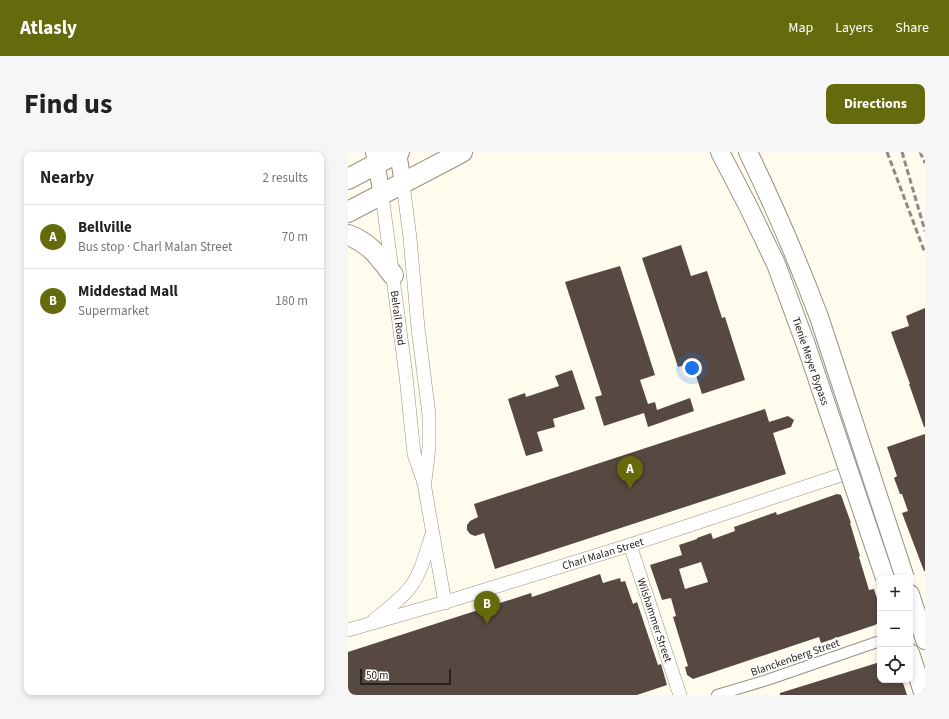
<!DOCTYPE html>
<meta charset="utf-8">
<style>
body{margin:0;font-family:"Source Sans 3",sans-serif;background:#f6f6f6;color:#222}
.controls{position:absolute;right:12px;bottom:12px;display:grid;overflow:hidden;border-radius:8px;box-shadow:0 2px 6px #0003}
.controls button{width:36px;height:36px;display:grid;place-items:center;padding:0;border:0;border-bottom:1px solid #e0e0e0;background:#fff;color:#222;font:20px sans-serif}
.scale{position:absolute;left:12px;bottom:10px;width:91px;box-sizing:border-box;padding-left:4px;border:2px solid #24221c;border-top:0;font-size:11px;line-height:14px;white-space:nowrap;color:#24221c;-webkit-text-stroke:3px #fff;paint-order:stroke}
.you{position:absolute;left:344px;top:216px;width:14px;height:14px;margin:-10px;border:3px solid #fff;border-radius:50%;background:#1a73e8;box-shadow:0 0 0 6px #1a73e833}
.badge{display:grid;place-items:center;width:26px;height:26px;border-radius:50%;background:#656a0d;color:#fff;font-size:13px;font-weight:700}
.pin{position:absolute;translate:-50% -33px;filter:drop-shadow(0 1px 2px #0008)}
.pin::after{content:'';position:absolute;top:21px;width:14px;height:12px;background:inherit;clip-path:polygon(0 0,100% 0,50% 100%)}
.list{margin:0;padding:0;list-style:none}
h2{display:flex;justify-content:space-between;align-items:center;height:52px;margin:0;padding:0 16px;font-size:17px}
h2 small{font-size:13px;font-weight:400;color:#767676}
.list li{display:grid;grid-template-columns:26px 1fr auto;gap:12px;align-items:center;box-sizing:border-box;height:64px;padding:0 16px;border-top:1px solid #e0e0e0}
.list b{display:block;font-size:15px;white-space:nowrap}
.list p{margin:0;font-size:13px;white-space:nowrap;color:#767676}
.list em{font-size:13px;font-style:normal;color:#767676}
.icon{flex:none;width:22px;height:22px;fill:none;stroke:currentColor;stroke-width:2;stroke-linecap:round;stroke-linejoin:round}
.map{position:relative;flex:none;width:577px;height:543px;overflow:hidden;border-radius:8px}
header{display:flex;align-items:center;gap:24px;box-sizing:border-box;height:56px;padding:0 20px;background:#656a0d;color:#fff}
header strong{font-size:19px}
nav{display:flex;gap:22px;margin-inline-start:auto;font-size:14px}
.intro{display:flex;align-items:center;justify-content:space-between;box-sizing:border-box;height:96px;padding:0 24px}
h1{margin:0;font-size:28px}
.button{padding:10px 18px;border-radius:8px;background:#656a0d;color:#fff;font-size:14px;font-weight:700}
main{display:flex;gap:24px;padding:0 24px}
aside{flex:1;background:#fff;border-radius:8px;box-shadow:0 2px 6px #0003}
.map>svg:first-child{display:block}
.building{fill:#574942;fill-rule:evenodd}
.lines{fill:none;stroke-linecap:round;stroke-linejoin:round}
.pedestrian-casing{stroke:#969182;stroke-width:12}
.minor-casing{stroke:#969182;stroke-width:14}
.tertiary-casing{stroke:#969182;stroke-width:18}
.secondary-casing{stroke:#969182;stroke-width:20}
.primary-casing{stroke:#969182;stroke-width:22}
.pedestrian{stroke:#fff;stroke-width:10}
.minor{stroke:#fff;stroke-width:13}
.tertiary{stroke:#fff;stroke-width:16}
.secondary{stroke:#fff;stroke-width:18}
.primary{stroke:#fff;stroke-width:20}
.rail{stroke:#8e8b82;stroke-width:3;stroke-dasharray:6 3;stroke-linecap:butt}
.secondary-bridge-casing{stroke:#969182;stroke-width:20;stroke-linecap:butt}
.secondary-bridge{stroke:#fff;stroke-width:18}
.labels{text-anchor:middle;stroke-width:4;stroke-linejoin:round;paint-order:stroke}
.street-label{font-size:11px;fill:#24221c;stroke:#fff}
</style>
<header>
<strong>Atlasly</strong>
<nav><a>Map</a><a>Layers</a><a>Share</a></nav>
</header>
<div class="intro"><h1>Find us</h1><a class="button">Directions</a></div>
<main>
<aside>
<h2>Nearby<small>2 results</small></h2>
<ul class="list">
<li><span class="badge">A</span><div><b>Bellville</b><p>Bus stop · Charl Malan Street</p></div><em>70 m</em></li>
<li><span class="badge">B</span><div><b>Middestad Mall</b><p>Supermarket</p></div><em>180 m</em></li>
</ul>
</aside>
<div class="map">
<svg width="577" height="543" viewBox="0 0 577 543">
<rect width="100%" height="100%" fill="#fffbed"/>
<g class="building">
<path d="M333,93L343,124L359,119L374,166L377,165L397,228L354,242L344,211L330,215L294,106Z"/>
<path d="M272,114L307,223L292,228L300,252L307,250L309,258L342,246L346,259L300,275L296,261L256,274L247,245L254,243L217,130Z"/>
<path d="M577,156V275H576L561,232H562L543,180L561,174L558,164Z"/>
<path d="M224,218L237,257L205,267L207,275L189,280L195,299L178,304L160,247L177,241L178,245L211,234L207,224Z"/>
<path d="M417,257L421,270L440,264L446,268L443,275L425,281L438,322L147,417L136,381L127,384L122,382L119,378V373L122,369L130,365L126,352Z"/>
<path d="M577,282V419H576L554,361L560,359L554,342H552L546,326L549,324L539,295Z"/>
<path d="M489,342L493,343L503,371H502L512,404L511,405L521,438L526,437L532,456V470L527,473L473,491L471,485L345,527L339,523L337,515L340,514L325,465L328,464L323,446L314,448L302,413L334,403L331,393L349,387V386L363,381L365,387L387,379L386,375L428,360L429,363ZM353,410L360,430L337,437L331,417Z"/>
<path d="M252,422L255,431L272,426L273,430L277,429L285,452L289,450L310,513L313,512L319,533L289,543H0V500L183,441L184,445Z"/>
<path d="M532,510V528H554L559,543H432V541L461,532Z"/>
</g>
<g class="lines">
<defs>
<path id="pedestrian" d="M369,543L419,528L532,489"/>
<g id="minor">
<path d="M55,32L62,86L70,176L81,263V295L77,329"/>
<path id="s1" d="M34,43L58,224L66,302L76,331L97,451"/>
<path id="s2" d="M282,393L332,543"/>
<path d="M26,468C38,458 51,449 61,437C73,422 78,400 84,382"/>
<path id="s3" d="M0,478L101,449L282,393L508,318L524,314L525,318"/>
</g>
<g id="tertiary">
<path d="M26,0L34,43"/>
<path d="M50,0L55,32"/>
</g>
<g id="secondary">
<path d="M372,0L401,56L428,112L458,193"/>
<path d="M400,0C426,54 450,109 471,165"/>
<path d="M562,442L577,488"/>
<path d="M562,501L576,543"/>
</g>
<g id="primary">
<path d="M0,27L51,0"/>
<path d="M0,60L114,0"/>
<path d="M0,83C22,91 31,105 45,123"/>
</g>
</defs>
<use href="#pedestrian" class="pedestrian-casing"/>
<use href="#minor" class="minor-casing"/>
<use href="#tertiary" class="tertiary-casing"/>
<use href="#secondary" class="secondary-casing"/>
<use href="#primary" class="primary-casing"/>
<use href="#pedestrian" class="pedestrian"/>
<use href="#minor" class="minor"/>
<use href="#tertiary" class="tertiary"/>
<use href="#secondary" class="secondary"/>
<use href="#primary" class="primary"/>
<g class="rail">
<path d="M539,0L577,101"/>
<path d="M554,0L577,79"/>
<path d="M572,0L577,11"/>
</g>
<defs>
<g id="secondary-bridge">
<path d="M471,165L557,426"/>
<path d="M458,193L537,426"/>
</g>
</defs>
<use href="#secondary-bridge" class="secondary-bridge-casing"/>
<use href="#secondary-bridge" class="secondary-bridge"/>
</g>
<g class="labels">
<g class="street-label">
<text dy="4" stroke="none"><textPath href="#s1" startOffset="124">Belrail Road</textPath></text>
<text transform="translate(463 209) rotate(71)" y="4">Tienie Meyer Bypass</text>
<text dy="4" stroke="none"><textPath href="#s3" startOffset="266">Charl Malan Street</textPath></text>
<text dy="4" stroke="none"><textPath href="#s2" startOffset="79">Wilshammer Street</textPath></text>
<text transform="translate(447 505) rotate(-19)" y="4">Blanckenberg Street</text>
</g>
</g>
</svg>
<div class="controls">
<button>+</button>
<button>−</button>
<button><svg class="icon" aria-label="locate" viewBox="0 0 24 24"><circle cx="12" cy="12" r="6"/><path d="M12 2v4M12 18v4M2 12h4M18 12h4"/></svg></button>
</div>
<div class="scale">50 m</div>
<div class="you"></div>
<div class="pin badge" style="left:282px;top:337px">A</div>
<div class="pin badge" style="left:139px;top:472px">B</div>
</div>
</main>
